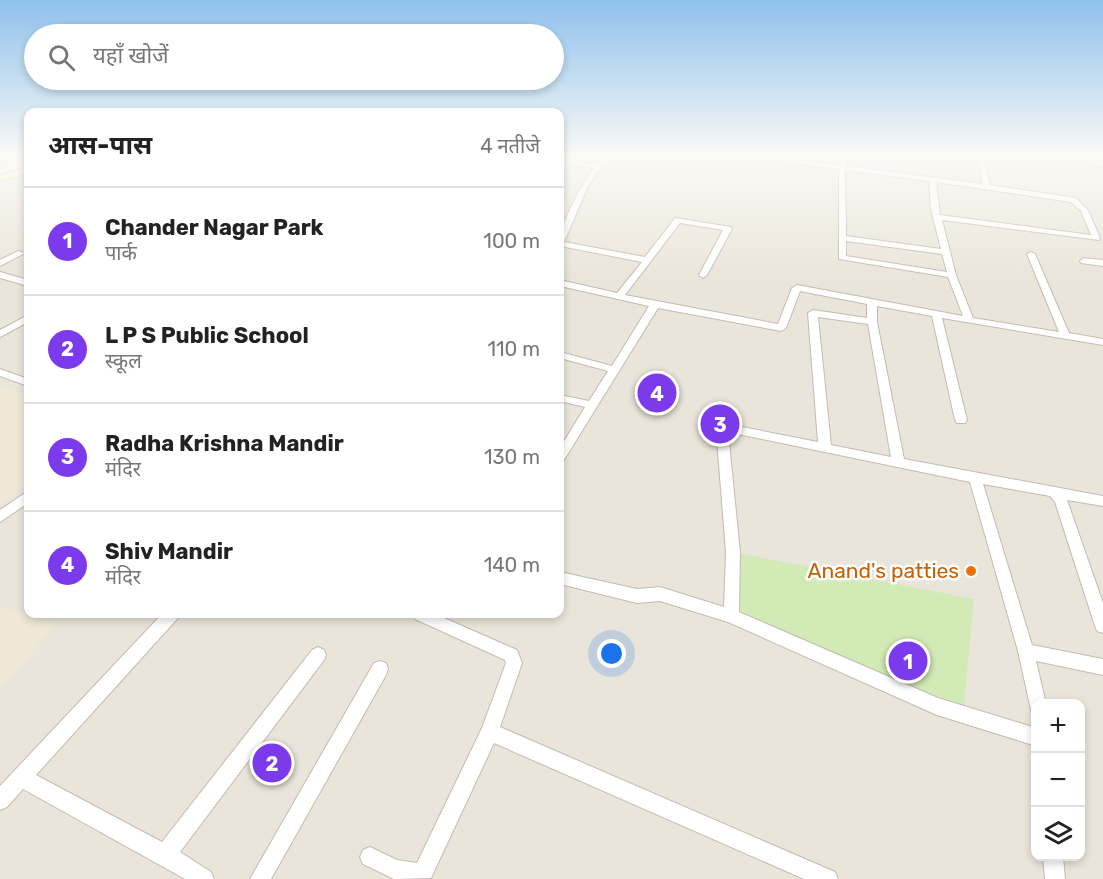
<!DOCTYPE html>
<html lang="hi">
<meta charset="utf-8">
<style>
body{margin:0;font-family:Rubik,"Noto Sans Devanagari",sans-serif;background:#f2f2f2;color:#222}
.controls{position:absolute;right:18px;bottom:18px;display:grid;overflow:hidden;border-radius:12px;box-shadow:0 3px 9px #0003}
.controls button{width:54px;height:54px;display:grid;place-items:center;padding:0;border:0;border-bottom:2px solid #e0e0e0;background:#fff;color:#222;font:30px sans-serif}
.you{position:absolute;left:612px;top:654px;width:21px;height:21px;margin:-15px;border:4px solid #fff;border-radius:50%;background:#1a73e8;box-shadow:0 0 0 9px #1a73e833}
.badge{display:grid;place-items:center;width:39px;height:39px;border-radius:50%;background:#7c3aed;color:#fff;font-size:20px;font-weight:700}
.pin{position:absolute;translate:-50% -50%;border:3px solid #fff;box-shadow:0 2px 6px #0006}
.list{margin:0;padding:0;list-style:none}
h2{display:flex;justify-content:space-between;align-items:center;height:78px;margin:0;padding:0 24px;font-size:26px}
h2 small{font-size:20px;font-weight:400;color:#767676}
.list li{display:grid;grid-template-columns:39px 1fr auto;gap:18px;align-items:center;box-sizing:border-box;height:108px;padding:0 24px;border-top:2px solid #e0e0e0}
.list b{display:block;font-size:22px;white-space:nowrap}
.list p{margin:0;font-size:20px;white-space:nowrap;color:#767676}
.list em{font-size:20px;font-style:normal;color:#767676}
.icon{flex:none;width:33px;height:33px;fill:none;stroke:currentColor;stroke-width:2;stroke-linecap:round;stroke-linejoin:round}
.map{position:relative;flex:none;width:1103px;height:879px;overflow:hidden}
.search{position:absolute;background:#fff;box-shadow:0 3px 9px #0003;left:24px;top:24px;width:540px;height:66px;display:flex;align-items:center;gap:15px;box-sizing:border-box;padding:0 21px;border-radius:33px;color:#767676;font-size:22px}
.panel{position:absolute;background:#fff;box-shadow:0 3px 9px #0003;left:24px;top:108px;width:540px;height:510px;border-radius:12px}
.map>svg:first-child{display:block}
.residential{fill:#eae5da;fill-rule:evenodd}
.education{fill:#efe8d6}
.green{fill:#d2eab5}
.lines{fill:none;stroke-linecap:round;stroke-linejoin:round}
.lane-casing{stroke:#c2bbae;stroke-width:4.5}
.street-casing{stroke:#c2bbae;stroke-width:2}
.secondary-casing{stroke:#d6c79b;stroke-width:2}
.lane{stroke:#fff;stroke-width:4}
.street{fill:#fff;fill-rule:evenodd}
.secondary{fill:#fff3cd;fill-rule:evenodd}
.food-dot{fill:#e8710a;stroke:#fff;stroke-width:2}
.labels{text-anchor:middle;stroke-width:5;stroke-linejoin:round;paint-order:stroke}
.near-food-label{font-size:21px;fill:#c56008;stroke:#fff;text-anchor:end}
</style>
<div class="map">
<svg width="1103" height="879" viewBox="0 0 1103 879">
<rect width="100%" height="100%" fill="#f6f3ec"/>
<path class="residential" d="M0,156H28V614H560V156H1103V879H0ZM1036,704H1080V856H1036Z"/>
<g class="education">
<path d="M0,385L28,396V484L0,505Z"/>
<path d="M0,606L57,624L0,689Z"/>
</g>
<path class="green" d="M733,552L974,599L964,706L731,616Z"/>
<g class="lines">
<defs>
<path id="lane" d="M0,171L28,163"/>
<g id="street">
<path d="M603,156H609L588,186L564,242L645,257L675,218L731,227L732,229L707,275L703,278L699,275L723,230L680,223L625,295L778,324L792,288L797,285L963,316L948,277L839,259V169L755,158L752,156H766L839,165L842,156H848L846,166L983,184L977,156H983L990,185L1076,198L1088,210L1100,238L1099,240L942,220L956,275L973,318L1059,332L1027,254L1031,252L1035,254L1069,333L1103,339V345L942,318L967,420L965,423H957L955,420L932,316L877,306V322L904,459L1103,496V506L1067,500L1103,603V633L1097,631L1095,626L1055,502L1050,496L983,484L1032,645L1103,659V675L1036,661L1046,704H1036V712L1031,710L1018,651L970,482L728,432L740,552L739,612L938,698L1036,728V746L937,715L728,622L660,601L637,603L560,584V572L637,589L660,587L724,607L726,552L716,427L722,423L818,442L808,313L813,310L867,318V304L800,291L786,328L781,331L658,308L564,460L560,461V448L585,407L560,401V395L589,401L608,371L560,358V352L612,366L649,306L560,286V280L617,293L642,262L560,246C560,221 580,189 594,168L560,162V158L597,165ZM845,170L929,181L931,209L941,249L846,236ZM936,182L1071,202L1081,211L1091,235L940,215ZM846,241L942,254L947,272L846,256ZM818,317L868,324L891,457L831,445Z"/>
<path d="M1058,156H1069L1103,162V166Z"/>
<path d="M18,251L25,253L0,266V260Z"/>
<path d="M1084,258L1103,260V266L1081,263L1080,261Z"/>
<path d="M0,272L28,280V286L0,278Z"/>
<path d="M28,315V322L0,337V330Z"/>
<path d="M0,369L28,379V386L0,376Z"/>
<path d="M28,491V503L0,522V510Z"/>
<path d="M162,614H180L177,619L36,775L162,842L312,650L318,647L324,650L326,655L324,660L180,852L211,872L214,879H185L23,789L7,807L0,810V786Z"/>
<path d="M413,614H435L517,650L522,663L500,727L835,872L838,879H804L494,743L431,878L394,879L363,864L360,857L363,850L370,847L397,860L417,863L482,728L506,663L505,660L415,619Z"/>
<path d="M380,661L386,663L388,669L386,675L271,879H250L374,663Z"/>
<path d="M1043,856H1063L1065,879H1045Z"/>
</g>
<path id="secondary" d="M28,167V173L0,181V175Z"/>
</defs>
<use href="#lane" class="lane-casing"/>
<use href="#street" class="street-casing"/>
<use href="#secondary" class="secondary-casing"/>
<use href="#lane" class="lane"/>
<use href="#street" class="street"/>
<use href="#secondary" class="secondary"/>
</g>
<linearGradient id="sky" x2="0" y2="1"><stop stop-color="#8fc1ec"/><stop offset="0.56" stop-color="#fbfaf6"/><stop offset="1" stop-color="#fbfaf6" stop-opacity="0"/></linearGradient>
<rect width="1103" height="279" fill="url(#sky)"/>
<circle class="food-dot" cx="971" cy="571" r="6"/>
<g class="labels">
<g class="near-food-label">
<text x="959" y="578">Anand's patties</text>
</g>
</g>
</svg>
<div class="controls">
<button>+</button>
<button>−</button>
<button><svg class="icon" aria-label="layers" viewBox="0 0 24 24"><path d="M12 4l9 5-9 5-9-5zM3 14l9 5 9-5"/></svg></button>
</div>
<div class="you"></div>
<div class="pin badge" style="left:908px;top:661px">1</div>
<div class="pin badge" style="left:272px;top:763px">2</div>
<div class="pin badge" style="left:720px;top:424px">3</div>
<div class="pin badge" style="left:657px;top:393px">4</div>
<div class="search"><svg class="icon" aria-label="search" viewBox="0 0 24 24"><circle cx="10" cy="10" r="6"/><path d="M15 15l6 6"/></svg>यहाँ खोजें</div>
<section class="panel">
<h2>आस-पास<small>4 नतीजे</small></h2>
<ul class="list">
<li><span class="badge">1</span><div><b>Chander Nagar Park</b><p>पार्क</p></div><em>100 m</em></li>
<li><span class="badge">2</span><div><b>L P S Public School</b><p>स्कूल</p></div><em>110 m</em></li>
<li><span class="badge">3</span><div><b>Radha Krishna Mandir</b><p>मंदिर</p></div><em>130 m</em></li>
<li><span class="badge">4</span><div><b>Shiv Mandir</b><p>मंदिर</p></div><em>140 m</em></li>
</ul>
</section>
</div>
